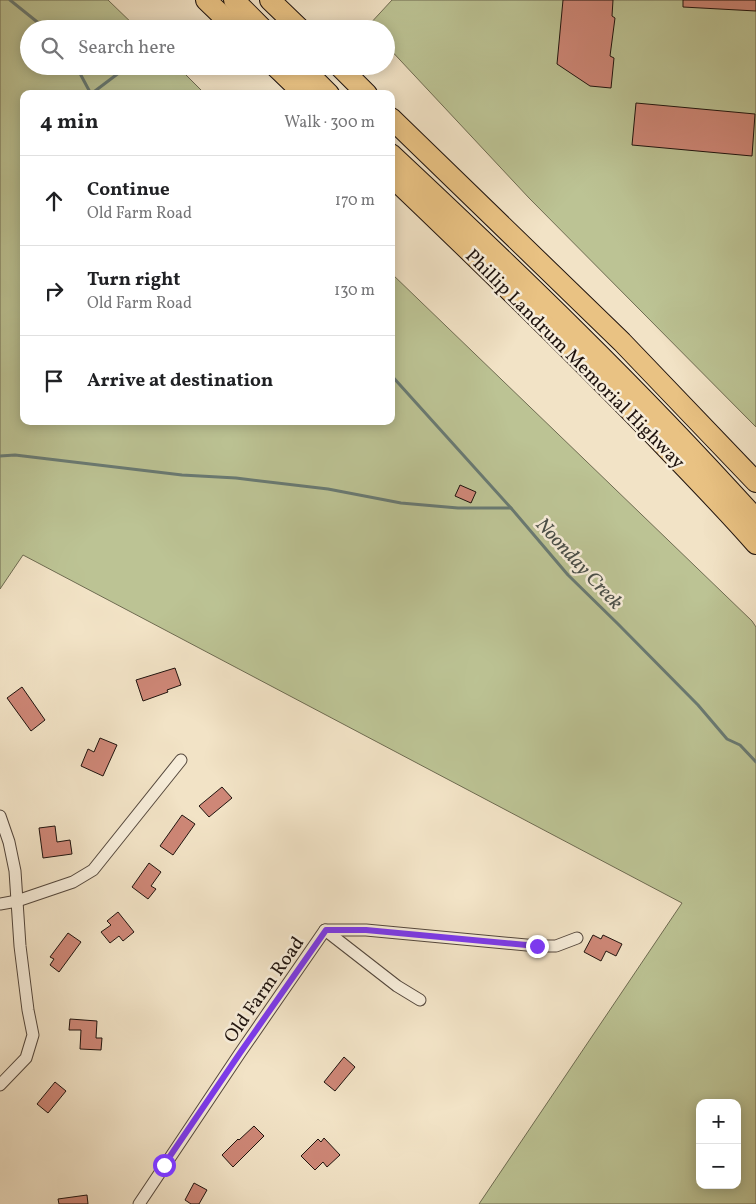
<!DOCTYPE html>
<meta charset="utf-8">
<style>
body{margin:0;font-family:Vollkorn,serif;background:#f2f2f2;color:#202124}
.controls{position:absolute;right:15px;bottom:15px;display:grid;overflow:hidden;border-radius:10px;box-shadow:0 2px 12px #0003}
.controls button{width:45px;height:45px;display:grid;place-items:center;padding:0;border:0;border-bottom:1px solid #e0e0e0;background:#fff;color:#202124;font:25px sans-serif}
.stop{position:absolute;width:15px;height:15px;margin:-11px;border:4px solid #7c3aed;border-radius:50%;background:#fff}
.stop.end{background:#7c3aed;border-color:#fff;box-shadow:0 1px 5px #0008}
.list{margin:0;padding:0;list-style:none}
h2{display:flex;justify-content:space-between;align-items:center;height:65px;margin:0;padding:0 20px;font-size:21px}
h2 small{font-size:16px;font-weight:400;color:#757577}
.list li{display:grid;grid-template-columns:32px 1fr auto;gap:15px;align-items:center;box-sizing:border-box;height:90px;padding:0 20px;border-top:1px solid #e0e0e0}
.list b{display:block;font-size:19px;white-space:nowrap}
.list p{margin:0;font-size:16px;white-space:nowrap;color:#757577}
.list em{font-size:16px;font-style:normal;color:#757577}
.icon{flex:none;width:28px;height:28px;fill:none;stroke:currentColor;stroke-width:2;stroke-linecap:round;stroke-linejoin:round}
.map{position:relative;flex:none;width:756px;height:1204px;overflow:hidden}
.search{position:absolute;background:#fff;box-shadow:0 2px 12px #0003;left:20px;top:20px;width:375px;height:55px;display:flex;align-items:center;gap:12px;box-sizing:border-box;padding:0 18px;border-radius:28px;color:#757577;font-size:19px}
.panel{position:absolute;background:#fff;box-shadow:0 2px 12px #0003;left:20px;top:90px;width:375px;height:335px;border-radius:10px}
.map>svg:first-child{display:block}
.green{fill:#bcc394;stroke:#6e6b51;fill-rule:evenodd}
.lines{fill:none;stroke-linecap:round;stroke-linejoin:round}
.stream{stroke:#697a73;stroke-width:3}
.building{fill:#ce8777;stroke:#1f130e}
.street-casing{stroke:#54473c;stroke-width:13}
.highway-casing{stroke:#1f130e;stroke-width:22}
.street{stroke:#f7edda;stroke-width:11}
.highway{stroke:#e9c283;stroke-width:20}
.route{stroke:#7c3aed;stroke-width:6}
.labels{text-anchor:middle;stroke-width:5;stroke-linejoin:round;paint-order:stroke}
.street-label{font-size:19px;fill:#1f130e;stroke:#f7edda}
.water-label{font-size:20px;font-style:italic;fill:#4a4f49;stroke:#f7edda}
</style>
<div class="map">
<svg width="756" height="1204" viewBox="0 0 756 1204">
<rect width="100%" height="100%" fill="#f2e3c6"/>
<filter id="stains"><feTurbulence type="fractalNoise" baseFrequency=".004" numOctaves="4"/><feColorMatrix values="0 0 0 0 .2 0 0 0 0 .09 0 0 0 0 .02 0 0 0 .5 -.17"/></filter>
<radialGradient id="worn" r=".72"><stop offset=".6" stop-color="#630" stop-opacity="0"/><stop offset="1" stop-color="#630" stop-opacity=".3"/></radialGradient>
<g class="green">
<path d="M0,0H108L138,29H29V66H177L205,94H24V421H391V273L752,621L756,627V1204H479L682,903L23,555L0,589ZM700,1103H737V1185H700Z"/>
<path d="M392,0H756V427L529,198L386,45V29H371L368,26Z"/>
</g>
<g class="lines">
<g class="stream">
<path d="M10,0L46,29"/>
<path d="M76,66L91,94"/>
<path d="M91,94L128,66"/>
<path d="M391,375L511,508L568,575L618,624L698,705L727,739L740,745L756,762"/>
<path d="M0,456L15,455L182,475L236,478L328,489L401,503L458,508H511"/>
</g>
</g>
<g class="building">
<path d="M563,0H613L612,16L615,18L610,56L614,58L611,88L590,86L557,64Z"/>
<path d="M683,0H756V11L683,7Z"/>
<path d="M636,103L755,114L752,156L632,145Z"/>
<path d="M460,485L476,492L471,503L455,496Z"/>
<path d="M175,668L181,685L167,690L168,692L143,701L136,680Z"/>
<path d="M22,687L45,720L31,731L7,698Z"/>
<path d="M100,738L117,745L103,776L81,766L88,749L94,752Z"/>
<path d="M222,787L232,798L209,817L199,806Z"/>
<path d="M182,815L195,824L173,855L160,846Z"/>
<path d="M55,826L57,842L70,840L72,854L43,858L39,828Z"/>
<path d="M149,863L161,872L151,886L156,889L148,899L132,887Z"/>
<path d="M118,912L134,932L123,941L119,936L110,943L101,932L111,925L107,921Z"/>
<path d="M68,933L81,942L59,972L50,965L54,959L50,957Z"/>
<path d="M593,935L601,939L603,935L622,944L616,956L606,951L601,961L584,952Z"/>
<path d="M70,1019L97,1021L96,1038H102L101,1050L80,1049L81,1030H69Z"/>
<path d="M344,1057L355,1067L335,1091L324,1082Z"/>
<path d="M55,1082L66,1091L48,1113L37,1104Z"/>
<path d="M254,1126L264,1136L233,1167L222,1155L238,1139L239,1140Z"/>
<path d="M324,1138L340,1155L327,1167L323,1162L315,1170L301,1156L318,1139L321,1142Z"/>
<path d="M194,1183L207,1190L199,1204H191L185,1200Z"/>
<path d="M87,1195L88,1204H59L58,1199Z"/>
</g>
<g class="lines">
<defs>
<g id="street">
<path d="M0,816L9,842L15,871L20,946L28,1010L33,1035L26,1058L0,1085"/>
<path d="M0,904L17,901L73,882L93,870L181,760"/>
<path d="M325,930L397,986L420,1000"/>
<path d="M139,1204L240,1053L325,930H366L537,946H556L577,938"/>
</g>
<g id="highway">
<path d="M206,0L236,29"/>
<path d="M234,0L263,29"/>
<path d="M270,0L300,29"/>
<path d="M275,66L304,94"/>
<path d="M301,66L329,94"/>
<path d="M339,66L367,94"/>
<path d="M391,118L622,342L756,482"/>
<path d="M391,154C517,272 641,391 756,519"/>
<path d="M391,176C479,260 565,344 650,431C685,468 722,505 756,544"/>
</g>
</defs>
<use href="#street" class="street-casing"/>
<use href="#highway" class="highway-casing"/>
<use href="#street" class="street"/>
<use href="#highway" class="highway"/>
</g>
<g class="lines">
<path class="route" d="M164,1165L240,1053L326,930H366L537,946"/>
</g>
<g class="labels">
<g class="street-label">
<text transform="translate(576 358) rotate(45)" y="7">Phillip Landrum Memorial Highway</text>
<text transform="translate(263 989) rotate(-55)" y="7">Old Farm Road</text>
</g>
<g class="water-label">
<text transform="translate(580 563) rotate(47)" y="7">Noonday Creek</text>
</g>
</g>
<rect width="100%" height="100%" filter="url(#stains)"/>
<rect width="100%" height="100%" fill="url(#worn)"/>
</svg>
<div class="controls">
<button>+</button>
<button>−</button>
</div>
<div class="stop" style="left:164px;top:1165px"></div>
<div class="stop end" style="left:537px;top:946px"></div>
<div class="search"><svg class="icon" aria-label="search" viewBox="0 0 24 24"><circle cx="10" cy="10" r="6"/><path d="M15 15l6 6"/></svg>Search here</div>
<section class="panel">
<h2>4 min<small>Walk · 300 m</small></h2>
<ul class="list">
<li><svg class="icon" aria-label="ahead" viewBox="0 0 24 24"><path d="M12 20V5M6 11l6-6 6 6"/></svg><div><b>Continue</b><p>Old Farm Road</p></div><em>170 m</em></li>
<li><svg class="icon" aria-label="right" viewBox="0 0 24 24"><path d="M7 20v-9h11M14 6l5 5-5 5"/></svg><div><b>Turn right</b><p>Old Farm Road</p></div><em>130 m</em></li>
<li><svg class="icon" aria-label="arrive" viewBox="0 0 24 24"><path d="M6 21V4h12l-3 4 3 4H6"/></svg><div><b>Arrive at destination</b></div></li>
</ul>
</section>
</div>
